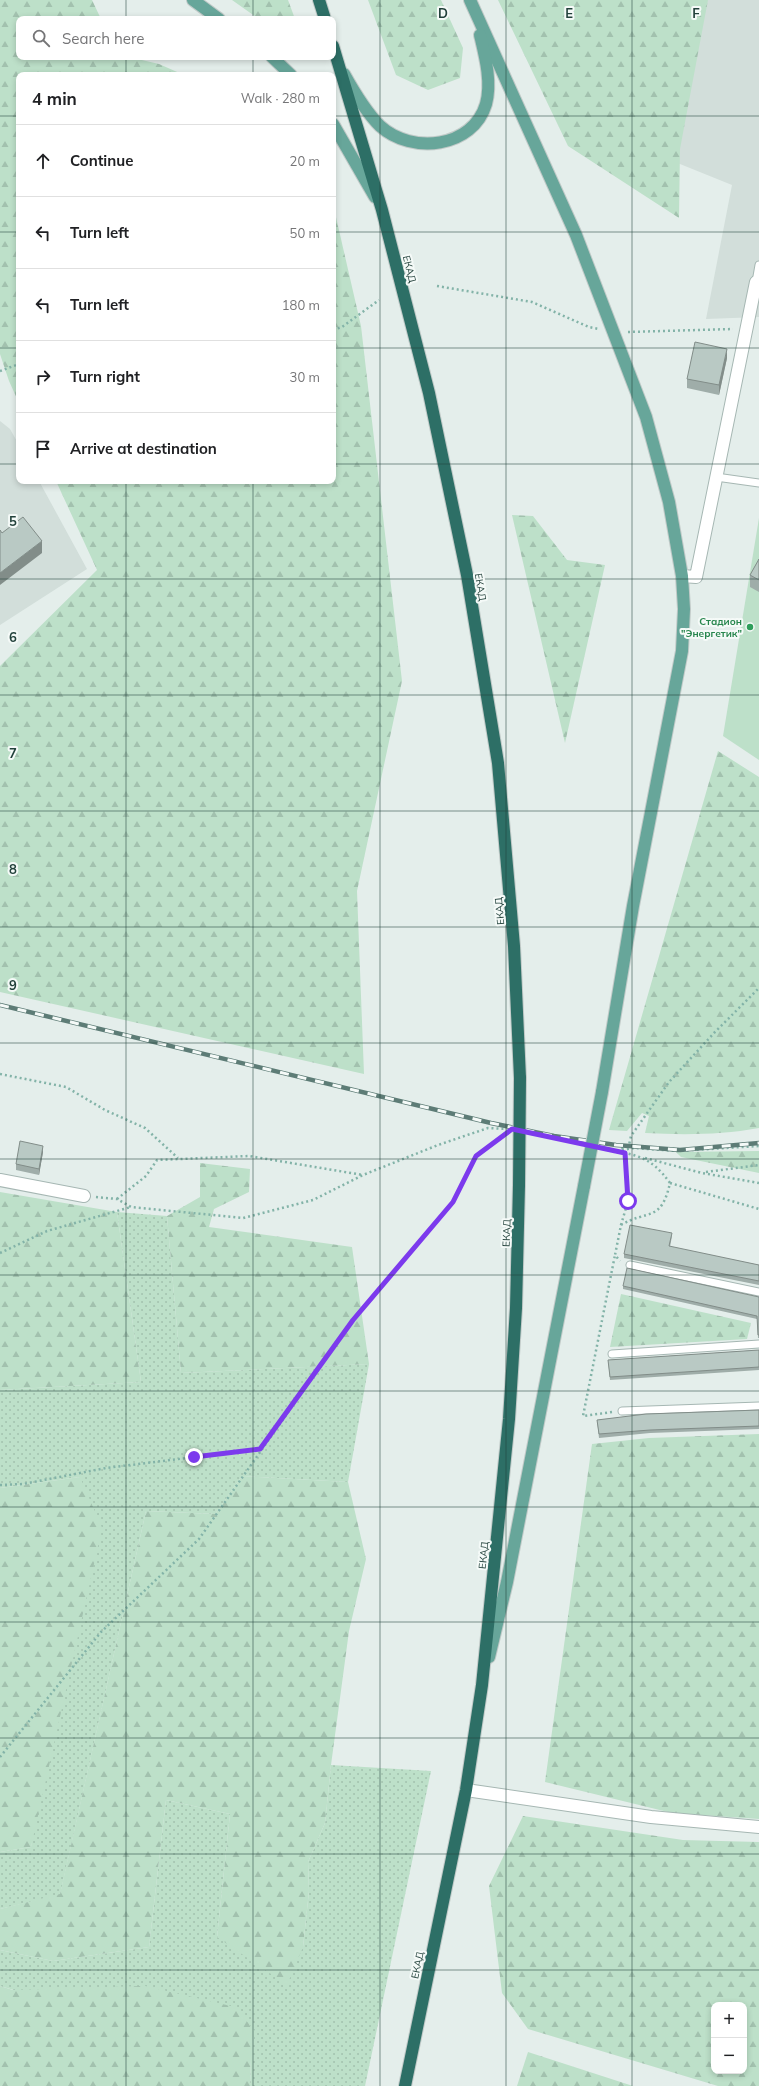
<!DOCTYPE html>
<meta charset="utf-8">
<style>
body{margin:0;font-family:Mulish,sans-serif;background:#f2f2f2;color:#202124}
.controls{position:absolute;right:12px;bottom:12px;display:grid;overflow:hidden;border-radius:8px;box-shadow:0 2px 6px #0003}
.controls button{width:36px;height:36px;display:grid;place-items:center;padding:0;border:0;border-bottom:1px solid #e0e0e0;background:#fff;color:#202124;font:20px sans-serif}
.stop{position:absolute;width:12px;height:12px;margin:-9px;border:3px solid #7c3aed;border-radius:50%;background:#fff}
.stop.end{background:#7c3aed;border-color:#fff;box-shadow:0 1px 4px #0008}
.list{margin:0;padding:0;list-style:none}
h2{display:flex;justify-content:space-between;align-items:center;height:52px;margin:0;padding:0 16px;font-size:17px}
h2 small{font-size:13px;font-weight:400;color:#757577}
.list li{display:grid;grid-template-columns:26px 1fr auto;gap:12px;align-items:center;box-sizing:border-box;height:72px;padding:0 16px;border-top:1px solid #e0e0e0}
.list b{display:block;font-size:15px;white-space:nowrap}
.list em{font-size:13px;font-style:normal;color:#757577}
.icon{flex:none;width:22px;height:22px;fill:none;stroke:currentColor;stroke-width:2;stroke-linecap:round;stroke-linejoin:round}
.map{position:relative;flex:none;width:759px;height:2086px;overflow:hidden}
.search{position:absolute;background:#fff;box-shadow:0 2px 6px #0003;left:16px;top:16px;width:320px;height:44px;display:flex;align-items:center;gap:10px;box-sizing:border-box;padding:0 14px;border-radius:8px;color:#757577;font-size:15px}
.panel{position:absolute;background:#fff;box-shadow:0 2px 6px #0003;left:16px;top:72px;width:320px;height:412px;border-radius:8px}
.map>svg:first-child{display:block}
.built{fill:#d2deda}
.grass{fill:url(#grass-dots)}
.forest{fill:url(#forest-firs);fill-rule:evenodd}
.garden{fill:#bde0c9}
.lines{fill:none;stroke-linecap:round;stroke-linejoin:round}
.lane-casing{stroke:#a6b7b3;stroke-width:9}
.street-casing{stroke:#a6b7b3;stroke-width:14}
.primary-casing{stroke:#c1cac8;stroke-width:14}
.highway-casing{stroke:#c1cac8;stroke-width:14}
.path{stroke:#83b3a8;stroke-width:2.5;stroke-dasharray:2 3;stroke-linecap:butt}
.lane{stroke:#fff;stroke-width:7}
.street{stroke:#fff;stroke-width:12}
.primary{stroke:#67a69a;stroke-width:12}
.highway{stroke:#2d6f66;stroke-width:12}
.rail-casing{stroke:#5d7c76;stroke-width:4.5}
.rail{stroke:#f5faf8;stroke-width:3;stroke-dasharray:9;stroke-linecap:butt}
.primary-bridge-casing{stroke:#c1cac8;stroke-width:14;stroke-linecap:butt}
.highway-bridge-casing{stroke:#c1cac8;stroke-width:14;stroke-linecap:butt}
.primary-bridge{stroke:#67a69a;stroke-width:12}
.highway-bridge{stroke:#2d6f66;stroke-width:12}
.wall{fill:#9fada9}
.shaded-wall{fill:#828d89}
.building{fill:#b9c9c4;stroke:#828d89}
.route{stroke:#7c3aed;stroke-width:5}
.grid{fill:none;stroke:#22413b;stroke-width:1;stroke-opacity:0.55}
.leisure-dot{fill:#2e9e5b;stroke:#f5faf8;stroke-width:1.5}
.labels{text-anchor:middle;stroke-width:4;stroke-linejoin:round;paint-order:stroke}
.street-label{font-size:10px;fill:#22413b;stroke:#f5faf8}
.leisure-label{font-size:10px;font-weight:bold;fill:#27864d;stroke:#f5faf8;text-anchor:end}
.grid-label{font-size:13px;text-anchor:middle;font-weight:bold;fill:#22413b;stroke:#f5faf8;stroke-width:4;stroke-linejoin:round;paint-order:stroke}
</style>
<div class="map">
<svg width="759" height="2086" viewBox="0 0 759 2086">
<defs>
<pattern id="grass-dots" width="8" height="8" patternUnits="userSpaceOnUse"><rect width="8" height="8" fill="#bde0c9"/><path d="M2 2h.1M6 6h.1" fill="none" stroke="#a2c1ae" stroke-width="1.8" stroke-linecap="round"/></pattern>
<pattern id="forest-firs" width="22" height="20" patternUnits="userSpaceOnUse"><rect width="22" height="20" fill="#bde0c9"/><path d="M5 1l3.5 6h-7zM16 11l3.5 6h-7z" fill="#a2c1ae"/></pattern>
</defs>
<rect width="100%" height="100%" fill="#e4eeeb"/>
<g class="built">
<path d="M707,0H759V317L706,319L732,185L675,162Z"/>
<path d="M0,421L10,429L19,445V481H39L87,569L0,625Z"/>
</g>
<g class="grass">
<path d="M117,1212L167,1216L181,1373L369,1364L348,1482L242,1476L215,1514L146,1511L60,1895L0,1909V1852L31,1847L80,1477L0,1488V1390L141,1382Z"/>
<path d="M331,1765L431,1771L365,2086H250L251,2059L0,1986V1950L53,1961L149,1947L166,1800L230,1814L217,1937L303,1947L309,1891L308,1862L325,1823Z"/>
</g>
<g class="forest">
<path d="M0,0H92L101,19H19V57H129L159,64L184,75H19V403L9,381L0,354Z"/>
<path d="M232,0H288L295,19H259Z"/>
<path d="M368,0H441L463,48L460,78L428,90L396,75Z"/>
<path d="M498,0H708L680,149L679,218L568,146Z"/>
<path d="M333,204L361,326L402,681L357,891L364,1074L0,992V666L97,570L56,481H333Z"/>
<path d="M512,515L533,516L567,560L605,565L565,743Z"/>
<path d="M718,751L759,777V1128C721,1135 683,1135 645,1133L649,1116L642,1113L627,1131L609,1130Z"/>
<path d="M759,1151V1173L681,1157L676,1152Z"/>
<path d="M200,1163L250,1169L249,1192L214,1209L209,1227L352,1247L369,1364L181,1373L167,1216L200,1197Z"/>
<path d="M0,1192L117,1212L141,1382L0,1390Z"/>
<path d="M621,1294L751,1323L747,1339L610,1347Z"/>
<path d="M759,1434V1819L672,1813L545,1782L592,1444L649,1438Z"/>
<path d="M242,1476L348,1482L366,1559L349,1631L331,1765L325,1823L308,1862L309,1891L303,1947L287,1985L217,1937L230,1814L166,1800L149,1947L53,1961L0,1950V1909L60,1894L146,1511L215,1514Z"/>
<path d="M80,1477L102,1528L31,1847L0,1852V1488Z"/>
<path d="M523,1816L683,1840L759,1842V2086H718L528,2029L502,1993L489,1886ZM714,2005H744V2071H714Z"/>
<path d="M0,1986L13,1990L145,1986L235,2007L255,2031L251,2059L250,2086H0Z"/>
<path d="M528,2052L633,2086H517Z"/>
</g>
<path class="garden" d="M759,518V760L723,736Z"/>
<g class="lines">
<defs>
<g id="lane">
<path d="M758,282H756L759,265"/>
<path d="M716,477L759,483"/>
<path d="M630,1265L759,1292"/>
<path d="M612,1354L759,1344"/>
<path d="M622,1411L759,1406"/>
</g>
<g id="street">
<path d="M682,576L696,577L756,282"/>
<path d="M0,1180L84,1196"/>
<path d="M466,1790L651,1817L759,1827"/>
</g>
<g id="primary">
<path d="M193,0L219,19"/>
<path d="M470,0L576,235L646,417L669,502L682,576L684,609L682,651L633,906L602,1092"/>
<path d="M272,57L291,75"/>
<path d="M344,74C354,92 365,111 380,126C412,155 473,148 486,104C492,82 485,56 480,35"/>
<path d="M333,124L375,197"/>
<path d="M489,1657L507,1582L584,1186"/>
</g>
<g id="highway">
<path d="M319,0L325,19"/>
<path d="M333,46L382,210L429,393L467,575L498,763L514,946L520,1078"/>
<path d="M405,2086L466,1790L482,1685L509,1419L516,1308L519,1185"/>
</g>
</defs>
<use href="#lane" class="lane-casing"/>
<use href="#street" class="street-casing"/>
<use href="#primary" class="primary-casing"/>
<use href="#highway" class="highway-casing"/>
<g class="path">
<path d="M437,286L532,302L589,327L599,329"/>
<path d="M333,330L342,327L379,300"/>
<path d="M628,332L733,329"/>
<path d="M0,371L19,364"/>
<path d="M0,1074L66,1087L105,1110L145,1128L178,1158"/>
<path d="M532,1133L580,1143"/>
<path d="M604,1149C635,1155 650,1155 670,1183C661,1223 648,1209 621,1225L615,1255L620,1261"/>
<path d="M622,1150L634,1148L677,1151L759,1146"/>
<path d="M617,1151L629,1145L631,1136L669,1082L714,1033L759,988"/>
<path d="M645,1158L702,1173L759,1183"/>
<path d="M706,1172L759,1165"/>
<path d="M670,1183L759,1209"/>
<path d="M96,1197L117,1199L131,1207L243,1218L313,1200L363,1175L438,1145L488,1128L507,1129"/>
<path d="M117,1199L146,1176L157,1160L249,1156L363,1175"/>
<path d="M621,1225L628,1201L625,1153"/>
<path d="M0,1253L47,1231L131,1207"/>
<path d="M612,1412L583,1416L615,1255"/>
<path d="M0,1485L23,1484L106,1468L260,1449"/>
<path d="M0,1757L101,1632L199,1539L353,1320L453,1202L476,1156L507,1133"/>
</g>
<use href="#lane" class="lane"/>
<use href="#street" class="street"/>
<use href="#primary" class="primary"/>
<use href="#highway" class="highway"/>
<defs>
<path id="rail" d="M0,1005L491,1123L554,1136L616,1145L680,1150L759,1143"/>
</defs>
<use href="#rail" class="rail-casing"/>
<use href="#rail" class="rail"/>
<defs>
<path id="primary-bridge" d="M584,1186L602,1092"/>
<path id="highway-bridge" d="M519,1185L520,1078"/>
</defs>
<use href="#primary-bridge" class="primary-bridge-casing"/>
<use href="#highway-bridge" class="highway-bridge-casing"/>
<use href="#primary-bridge" class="primary-bridge"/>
<use href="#highway-bridge" class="highway-bridge"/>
</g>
<g class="wall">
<path d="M727,358L719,395L687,388V379Z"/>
<path d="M759,559V592L750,587V575Z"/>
<path d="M43,1152L39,1175L16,1170V1164Z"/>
<path d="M672,1236L670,1247L759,1265V1285L624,1258V1254Z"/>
<path d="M623,1286L759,1297V1338H758L757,1319L623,1289Z"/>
<path d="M759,1350V1370L610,1380L608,1360Z"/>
<path d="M759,1410V1429L650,1433L599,1438L597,1420Z"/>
</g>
<g class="shaded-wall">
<path d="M727,349V358L719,395V385Z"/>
<path d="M42,541V553L0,585V573Z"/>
<path d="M43,1146V1152L39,1175V1169Z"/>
</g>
<g class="building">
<path d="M695,342L727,349L719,385L687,379Z"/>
<path d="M23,517L42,541L0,573V530L2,533Z"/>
<path d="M759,559V580L750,575Z"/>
<path d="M20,1141L43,1146L39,1169L16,1164Z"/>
<path d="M630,1225L672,1233L669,1246L759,1265V1281L624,1254Z"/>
<path d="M627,1268L759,1297V1335H758L757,1316L623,1286Z"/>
<path d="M759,1350V1367L610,1377L608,1360Z"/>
<path d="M759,1410V1426L650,1430L599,1434L597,1420L646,1414Z"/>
</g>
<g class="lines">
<path class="route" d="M194,1457L260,1449L353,1320L453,1202L476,1156L512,1129L625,1153L628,1201"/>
</g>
<path class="grid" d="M126,0V19M253,0V19M380,0V2086M506,0V2086M632,0V2086M126,57V75M253,57V75M0,116H19M333,116H759M0,232H19M333,232H759M0,348H19M333,348H759M0,464H19M333,464H759M126,481V2086M253,481V2086M0,579H759M0,695H759M0,811H759M0,927H759M0,1043H759M0,1159H759M0,1275H759M0,1391H759M0,1507H759M0,1622H759M0,1738H759M0,1854H759M0,1970H759"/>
<circle class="leisure-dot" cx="750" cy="627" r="4"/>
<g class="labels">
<g class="street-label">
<text transform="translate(410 269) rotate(76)" y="4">ЕКАД</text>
<text transform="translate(481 587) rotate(80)" y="4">ЕКАД</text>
<text transform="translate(499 911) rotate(-95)" y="4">ЕКАД</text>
<text transform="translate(506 1233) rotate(-88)" y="4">ЕКАД</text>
<text transform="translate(483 1555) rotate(-84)" y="4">ЕКАД</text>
<text transform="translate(417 1965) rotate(-78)" y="4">ЕКАД</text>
</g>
<g class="leisure-label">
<text x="742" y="625">Стадион<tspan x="742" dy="12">"Энергетик"</tspan></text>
</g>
</g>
<g class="grid-label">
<text x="443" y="18">D</text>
<text x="569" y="18">E</text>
<text x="696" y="18">F</text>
<text x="13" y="526">5</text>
<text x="13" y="642">6</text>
<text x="13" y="758">7</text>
<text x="13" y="874">8</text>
<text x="13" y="990">9</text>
</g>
</svg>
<div class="controls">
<button>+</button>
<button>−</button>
</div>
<div class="stop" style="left:628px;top:1201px"></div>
<div class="stop end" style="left:194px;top:1457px"></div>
<div class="search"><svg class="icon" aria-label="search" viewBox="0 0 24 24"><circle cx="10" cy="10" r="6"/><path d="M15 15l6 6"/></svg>Search here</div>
<section class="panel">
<h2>4 min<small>Walk · 280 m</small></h2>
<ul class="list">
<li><svg class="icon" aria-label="ahead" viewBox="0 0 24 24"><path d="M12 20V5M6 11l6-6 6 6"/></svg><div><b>Continue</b></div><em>20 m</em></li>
<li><svg class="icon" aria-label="left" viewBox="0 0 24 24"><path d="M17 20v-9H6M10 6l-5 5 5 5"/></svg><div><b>Turn left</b></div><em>50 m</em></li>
<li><svg class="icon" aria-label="left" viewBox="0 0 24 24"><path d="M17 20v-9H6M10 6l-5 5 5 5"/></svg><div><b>Turn left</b></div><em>180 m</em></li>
<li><svg class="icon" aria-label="right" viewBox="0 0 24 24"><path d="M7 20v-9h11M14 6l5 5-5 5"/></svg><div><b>Turn right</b></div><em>30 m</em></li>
<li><svg class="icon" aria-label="arrive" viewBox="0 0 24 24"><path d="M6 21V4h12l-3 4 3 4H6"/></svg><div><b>Arrive at destination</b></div></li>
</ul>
</section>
</div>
